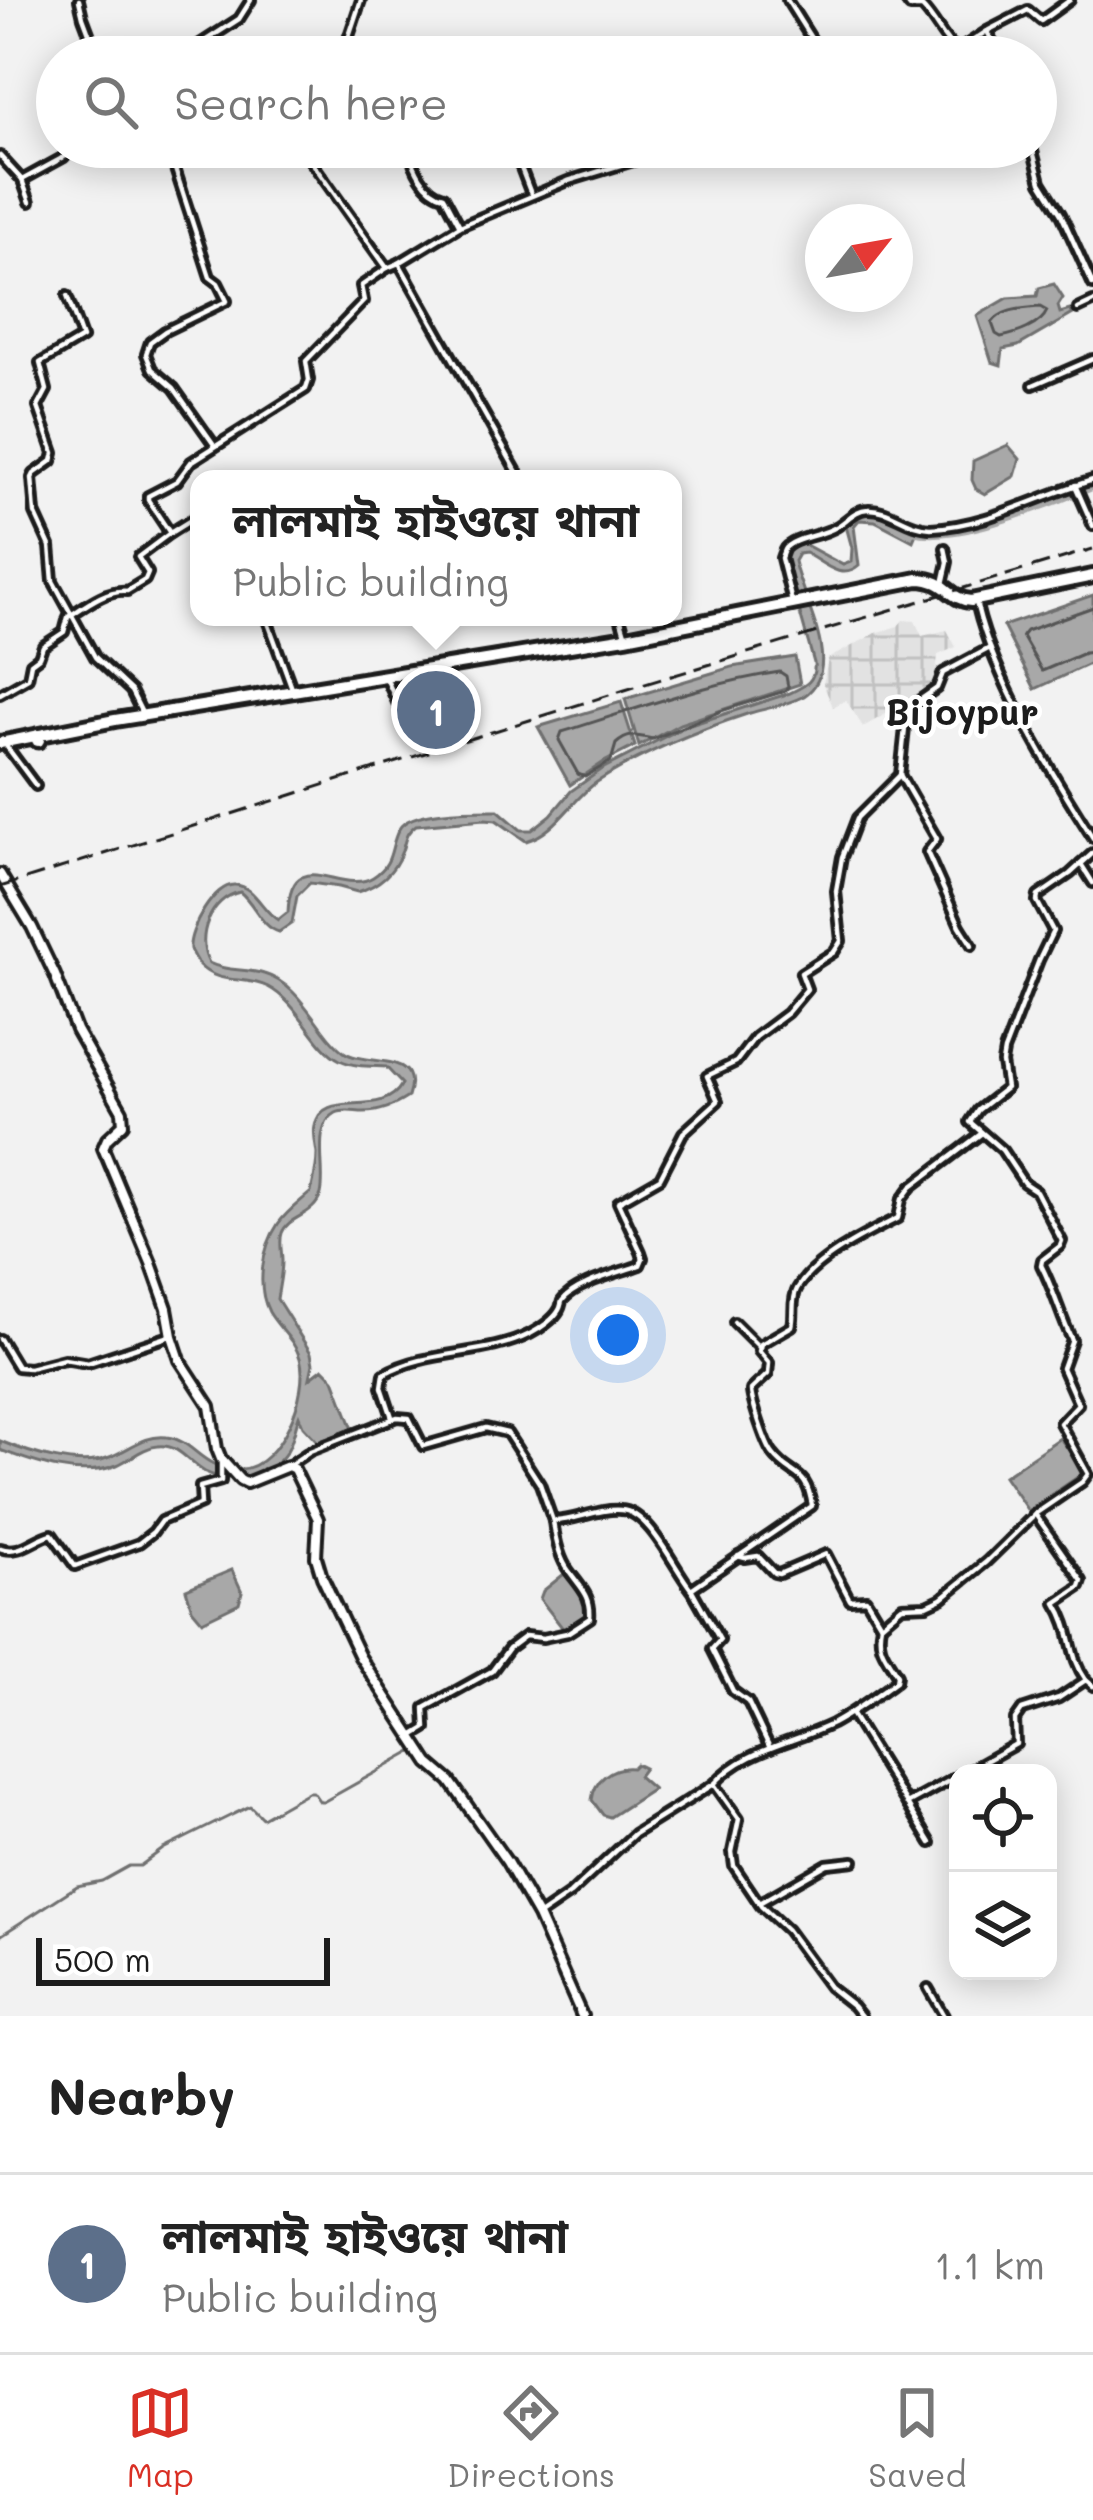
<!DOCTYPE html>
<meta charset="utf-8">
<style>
body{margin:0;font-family:Mali,"Noto Sans Bengali",sans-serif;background:#f2f2f2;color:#222}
.controls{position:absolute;right:36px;bottom:36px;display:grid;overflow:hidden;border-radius:24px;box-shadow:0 6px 30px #0003}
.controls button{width:108px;height:108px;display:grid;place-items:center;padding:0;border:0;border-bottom:3px solid #e0e0e0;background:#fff;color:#222;font:60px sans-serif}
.compass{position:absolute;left:805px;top:204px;width:108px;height:108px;border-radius:50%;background:#fff;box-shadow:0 6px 30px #0003;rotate:59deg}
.scale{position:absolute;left:36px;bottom:30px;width:294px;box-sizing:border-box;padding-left:12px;border:6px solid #1c1c1c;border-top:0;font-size:33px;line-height:42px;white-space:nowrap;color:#1c1c1c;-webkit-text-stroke:9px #fff;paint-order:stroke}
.you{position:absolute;left:618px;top:1335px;width:42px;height:42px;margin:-30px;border:9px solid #fff;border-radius:50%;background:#1a73e8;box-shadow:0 0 0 18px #1a73e833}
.badge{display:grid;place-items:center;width:78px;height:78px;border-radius:50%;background:#d93025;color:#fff;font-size:39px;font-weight:700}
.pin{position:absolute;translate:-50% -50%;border:6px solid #fff;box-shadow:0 3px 12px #0006}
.popup{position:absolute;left:190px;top:470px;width:492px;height:156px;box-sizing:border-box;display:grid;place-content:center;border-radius:24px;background:#fff;filter:drop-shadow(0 3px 9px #0005);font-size:39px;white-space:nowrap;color:#767676}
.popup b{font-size:45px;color:#222}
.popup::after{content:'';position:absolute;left:50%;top:100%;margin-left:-24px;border:24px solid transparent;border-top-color:#fff}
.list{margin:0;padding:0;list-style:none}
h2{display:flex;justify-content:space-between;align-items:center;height:156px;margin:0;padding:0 48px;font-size:51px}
h2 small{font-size:39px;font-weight:400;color:#767676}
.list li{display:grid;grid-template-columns:78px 1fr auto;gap:36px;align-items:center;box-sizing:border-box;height:180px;padding:0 48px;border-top:3px solid #e0e0e0}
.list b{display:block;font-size:45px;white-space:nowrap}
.list p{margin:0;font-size:39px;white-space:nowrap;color:#767676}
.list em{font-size:39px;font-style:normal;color:#767676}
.icon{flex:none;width:66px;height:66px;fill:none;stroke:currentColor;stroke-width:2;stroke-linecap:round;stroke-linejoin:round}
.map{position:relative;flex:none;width:1093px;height:2016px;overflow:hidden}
.search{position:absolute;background:#fff;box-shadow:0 6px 30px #0003;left:36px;right:36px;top:36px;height:132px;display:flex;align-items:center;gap:30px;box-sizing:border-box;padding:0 42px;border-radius:66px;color:#767676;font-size:45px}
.sheet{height:336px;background:#fff}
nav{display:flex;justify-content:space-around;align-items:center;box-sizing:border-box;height:168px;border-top:3px solid #e0e0e0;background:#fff;font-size:33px;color:#767676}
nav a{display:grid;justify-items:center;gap:6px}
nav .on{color:#d93025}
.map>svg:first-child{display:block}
.industrial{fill:url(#industrial-grid)}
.water{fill:#a8a8a8;stroke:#707070;stroke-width:3}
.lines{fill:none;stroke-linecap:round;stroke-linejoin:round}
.shore{stroke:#545454;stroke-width:3}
.stream{stroke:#707070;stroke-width:3}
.canal{stroke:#a8a8a8;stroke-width:6}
.street-casing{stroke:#1c1c1c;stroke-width:14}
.secondary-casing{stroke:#1c1c1c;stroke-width:16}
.primary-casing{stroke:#1c1c1c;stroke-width:20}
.highway-casing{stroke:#1c1c1c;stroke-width:21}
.street{stroke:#fff;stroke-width:4.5}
.secondary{stroke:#fff;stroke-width:8}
.primary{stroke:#fff;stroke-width:10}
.highway{stroke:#fff;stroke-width:12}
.rail{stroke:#1c1c1c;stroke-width:3;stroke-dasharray:18 9;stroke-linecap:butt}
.labels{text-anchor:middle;stroke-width:9;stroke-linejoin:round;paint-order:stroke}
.quarter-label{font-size:36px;font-weight:bold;fill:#1c1c1c;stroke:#fff}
</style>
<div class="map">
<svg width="1093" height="2016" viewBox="0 0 1093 2016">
<defs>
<pattern id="industrial-grid" width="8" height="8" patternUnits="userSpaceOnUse" patternTransform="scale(3)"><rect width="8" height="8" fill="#e2e2e2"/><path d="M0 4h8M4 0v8" fill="none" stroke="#c1c1c1"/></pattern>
</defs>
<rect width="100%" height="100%" fill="#f2f2f2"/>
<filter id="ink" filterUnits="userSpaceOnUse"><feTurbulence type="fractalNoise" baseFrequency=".00833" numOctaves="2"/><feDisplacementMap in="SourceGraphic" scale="24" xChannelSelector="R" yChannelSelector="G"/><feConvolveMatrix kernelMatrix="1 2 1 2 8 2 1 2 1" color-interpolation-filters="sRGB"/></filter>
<g filter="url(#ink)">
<path class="industrial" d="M903,620L915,621L922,636L947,630L956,647L938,655L936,674L928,690L863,727L846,700L833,707L823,684L828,659L876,633L898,626Z"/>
<g class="water">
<path d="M1054,284L1063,298L1058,306L1060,313L1070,310L1073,314L1018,346L1003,349L1001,365L992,362L977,316L1008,298L1037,296L1039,288Z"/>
<path d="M1008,445L1020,459L1015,476L985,494L976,489L972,480L973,461Z"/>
<path d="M868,511L918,529L913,541L875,521L859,520L854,526L859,566C841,582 823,562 805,553L798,554L794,561C801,598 846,668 804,696C787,705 768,708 750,713C698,730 643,752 597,782C572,799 556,833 526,841L496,820L485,819L416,825C405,833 406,839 402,851C394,873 378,886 357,892L339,887L310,883L297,896L292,923L279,932C261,927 255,904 240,892C210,898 195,938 209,963C227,972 245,968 264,974C302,985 316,1031 344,1052C365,1067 424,1050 408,1097C394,1106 381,1112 364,1112C355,1112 344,1109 336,1113C311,1126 327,1171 321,1194C314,1217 289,1215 282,1233C279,1241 282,1252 282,1261C282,1273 279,1286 277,1299L311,1353L313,1364L310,1378L323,1368L334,1379L353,1429L318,1442L303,1426L299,1416C295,1427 293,1441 287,1451C271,1477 232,1485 205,1472C188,1463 180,1444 158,1446C143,1447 131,1459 117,1465C80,1480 35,1463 0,1450V1441C29,1453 78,1469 107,1458C128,1451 144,1434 167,1437C195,1440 201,1471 241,1469C281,1467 310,1391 300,1358C294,1339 278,1328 269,1312C256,1287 262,1248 278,1224C287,1211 300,1202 311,1192C314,1179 317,1168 317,1154C316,1146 313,1134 315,1126C322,1086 382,1121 402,1084L386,1067C371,1066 354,1067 340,1060C315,1048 299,1003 268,987C245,975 219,986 199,965C196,961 191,952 190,949C188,930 215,883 235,885C255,886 262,911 278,920L288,912C291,841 341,897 373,877C395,863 389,847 399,829C409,809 476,810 498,810L521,830H532L551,815L571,791L604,768L684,727L790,693C805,686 816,681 814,663L785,560C784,549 793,545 804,544L843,565L851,562L852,548L846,526L850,519Z"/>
<path d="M1093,595V662L1035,689L1003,626Z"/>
<path d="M795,657L800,684L680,724L639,746L625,699L732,667Z"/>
<path d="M621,702L635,746L604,762L570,785L538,727Z"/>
<path d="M1060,1438L1085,1472L1028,1511L1004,1476Z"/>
<path d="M232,1570L242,1592L239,1603L202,1621L192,1609L186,1589Z"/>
<path d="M564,1574C576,1585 587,1599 586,1615L564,1630L540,1599L543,1591Z"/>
<path d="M636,1764L644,1768L638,1776L653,1789L610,1817L603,1815L592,1800C594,1780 612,1766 632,1768Z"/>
</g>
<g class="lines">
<g class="shore">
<path d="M1040,307L1047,311C1041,326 1016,334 1001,337L996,334L992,323C1003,308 1023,309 1040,307Z"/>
<path d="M1093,607L1026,631L1022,636L1042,671L1084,653L1093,652"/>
<path d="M780,672L786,676L788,687L785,691L721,711L653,739C637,736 630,732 616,744L611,761L585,777L578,774L559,740L562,732C634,710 705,683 780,672Z"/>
</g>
<path class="stream" d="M0,1936L77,1886L102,1881L129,1866H140L163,1849L250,1806L262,1818L308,1792H313L320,1802H323L414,1751"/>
<path class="canal" d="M912,532C960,544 1046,504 1093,488"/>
<defs>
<g id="street">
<path d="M79,0L83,17L98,57"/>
<path d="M787,0L814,43L819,57"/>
<path d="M905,0L910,7H922C936,21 942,39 957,51L987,31L1000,57"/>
<path d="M989,30L1028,10L1041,21L1070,0"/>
<path d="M193,57L194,48L239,19L251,0"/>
<path d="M342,57L361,0"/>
<path d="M895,57L903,54L912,57"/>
<path d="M955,57L958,55"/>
<path d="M168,147L210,277L218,283L227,301L165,331L150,342L146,354L152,369L174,388L215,446"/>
<path d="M211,147H235"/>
<path d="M254,147H264"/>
<path d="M301,147L387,268L399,263L521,479"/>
<path d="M407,147C414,167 423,191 444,196L460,226"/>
<path d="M1032,147L1041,182L1061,214L1093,285"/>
<path d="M0,156L22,180L64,157L72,147"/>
<path d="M22,180L30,202"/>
<path d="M531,194L518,160L521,156L537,147"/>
<path d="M399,263L460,226L568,181L679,147"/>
<path d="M67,296L82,338L40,363L47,390L38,407L54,453L52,461L34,474L32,478L35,513L50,546L53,581L95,657L131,691L141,711"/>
<path d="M1078,309L1093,302"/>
<path d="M1033,385L1093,359"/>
<path d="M1075,485L1093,526"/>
<path d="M170,533L199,515"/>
<path d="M943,584L948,562L945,548"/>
<path d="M792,602L781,558C784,550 783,548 792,543C805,536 823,535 836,527C847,521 855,509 868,509C890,508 908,528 931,528C987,526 1040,495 1093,480"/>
<path d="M977,606C995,681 1051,772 1093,838"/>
<path d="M266,617L293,691"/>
<path d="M620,617L626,637"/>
<path d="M387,680L401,711L410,714L426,712"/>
<path d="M0,694L28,678L31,663L39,657L43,646L64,632L68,617C85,606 106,589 127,591L145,580L148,573L138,557L170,533L148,500V496L177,481L191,462L306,389L309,380L306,361L364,301L361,286L387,268"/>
<path d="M7,747L36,786"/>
<path d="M900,775L937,839L927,852L960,926L972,945"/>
<path d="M1081,864L1093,883"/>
<path d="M734,1322L760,1348"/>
<path d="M0,1339L17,1367L29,1368L64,1359L88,1363L170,1336"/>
<path d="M392,1417L382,1387L384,1374C428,1349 485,1357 530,1334C540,1329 554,1319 559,1310C561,1307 561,1304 562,1301C575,1283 619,1273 640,1265L643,1258L641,1252L618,1202L660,1178L683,1133L718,1101L707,1076L736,1062L755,1037L787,1013L807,989L801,973L834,952L841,941L836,891L842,857L857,818L900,775L906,719L914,704L937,688L943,673L990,648"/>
<path d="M288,1466L310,1451L397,1417L409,1418L423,1446L486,1428L507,1433L540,1484L553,1521C576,1521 598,1508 621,1510C649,1511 674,1568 691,1589L812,1506C807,1468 791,1478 773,1454C766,1446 751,1400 751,1390L768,1374L769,1363L759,1351L761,1344L792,1326C795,1314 791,1300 797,1289C814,1259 868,1233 898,1218L902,1199L911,1187L982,1133"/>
<path d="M1035,1514L1082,1581L1080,1587L1056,1603C1074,1631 1068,1655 1086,1680"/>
<path d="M0,1548C21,1555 33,1539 52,1534L75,1566L139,1543L153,1532L161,1521L201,1504L200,1487L221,1481V1459"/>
<path d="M738,1556L745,1558L758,1556L774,1573L779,1574L826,1554L850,1600L866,1599L881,1624C876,1649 886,1655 897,1675L896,1681C875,1696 855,1712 832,1724C791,1744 745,1749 714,1784L739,1819L732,1852L734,1866L761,1906L787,1930L829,1987L853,2006L861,2016"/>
<path d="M692,1590L720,1640L712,1649L733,1691L748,1702L770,1748"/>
<path d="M881,1624L902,1606L927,1605L942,1598L986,1562L1035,1514L1082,1482L1088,1474L1060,1423L1078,1404L1062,1368L1072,1340C1060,1315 1054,1290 1041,1265L1042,1260L1060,1246L1062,1241L1036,1191L1024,1183L1002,1150L970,1122L978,1110L1006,1088L1002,1063L1004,1051L1039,960L1053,931L1037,901L1038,896L1070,874L1093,853"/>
<path d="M852,1715L907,1804L958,1776"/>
<path d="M411,1737L426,1728L425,1708L492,1671L509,1648L525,1636L543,1638L567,1633L590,1618C592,1596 581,1588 569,1571C559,1558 555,1537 553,1521"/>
<path d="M964,1773L1016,1744L1015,1720L1022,1710L1059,1698L1086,1680L1093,1686"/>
<path d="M907,1804L931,1843"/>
<path d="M759,1903L827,1864L854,1861"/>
<path d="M538,1916L570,1894L634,1834L714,1784"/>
<path d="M928,1988L944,2016"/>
</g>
<path id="secondary" d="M0,874L32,927L55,975L76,1030L122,1111L123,1124L107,1139L103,1148L151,1263L167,1308L172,1336L180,1360L210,1406L217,1449L221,1459L240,1480L246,1483L288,1466L294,1469L318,1519L316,1557L322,1577L360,1657L429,1763L450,1781L507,1862L538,1916L582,2016"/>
<path id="primary" d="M0,743L115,720L626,637L918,579C949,580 947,599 971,601L1093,576"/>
<path id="highway" d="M38,736V740"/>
</defs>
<use href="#street" class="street-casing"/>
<use href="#secondary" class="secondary-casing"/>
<use href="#primary" class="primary-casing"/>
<use href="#highway" class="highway-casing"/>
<use href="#street" class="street"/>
<use href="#secondary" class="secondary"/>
<use href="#primary" class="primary"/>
<use href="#highway" class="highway"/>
<path class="rail" d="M0,887L625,690L1093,549"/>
</g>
</g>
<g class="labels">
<g class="quarter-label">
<text x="962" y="725">Bijoypur</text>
</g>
</g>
</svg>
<div class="controls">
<button><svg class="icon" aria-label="locate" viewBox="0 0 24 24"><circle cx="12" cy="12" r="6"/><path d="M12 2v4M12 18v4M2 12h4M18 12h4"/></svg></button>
<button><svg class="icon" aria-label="layers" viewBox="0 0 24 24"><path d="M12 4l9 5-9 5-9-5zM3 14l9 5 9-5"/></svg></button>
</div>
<svg class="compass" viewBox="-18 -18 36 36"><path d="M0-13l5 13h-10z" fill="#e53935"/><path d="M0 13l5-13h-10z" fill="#767676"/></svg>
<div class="scale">500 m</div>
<div class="you"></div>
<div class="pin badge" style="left:436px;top:710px;background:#5c6f8a">1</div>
<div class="popup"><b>লালমাই হাইওয়ে থানা</b>Public building</div>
<div class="search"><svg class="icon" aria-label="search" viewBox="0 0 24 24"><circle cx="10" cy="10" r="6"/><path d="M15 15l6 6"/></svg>Search here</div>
</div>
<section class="sheet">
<h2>Nearby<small></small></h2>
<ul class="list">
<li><span class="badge" style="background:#5c6f8a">1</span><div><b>লালমাই হাইওয়ে থানা</b><p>Public building</p></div><em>1.1 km</em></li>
</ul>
</section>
<nav>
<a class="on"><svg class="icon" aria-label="map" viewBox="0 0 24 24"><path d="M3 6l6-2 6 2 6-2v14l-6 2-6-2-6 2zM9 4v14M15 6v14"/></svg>Map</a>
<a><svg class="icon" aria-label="directions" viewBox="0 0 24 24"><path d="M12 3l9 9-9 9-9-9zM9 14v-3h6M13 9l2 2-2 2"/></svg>Directions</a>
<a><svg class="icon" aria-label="saved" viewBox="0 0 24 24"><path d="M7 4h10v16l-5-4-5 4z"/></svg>Saved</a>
</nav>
